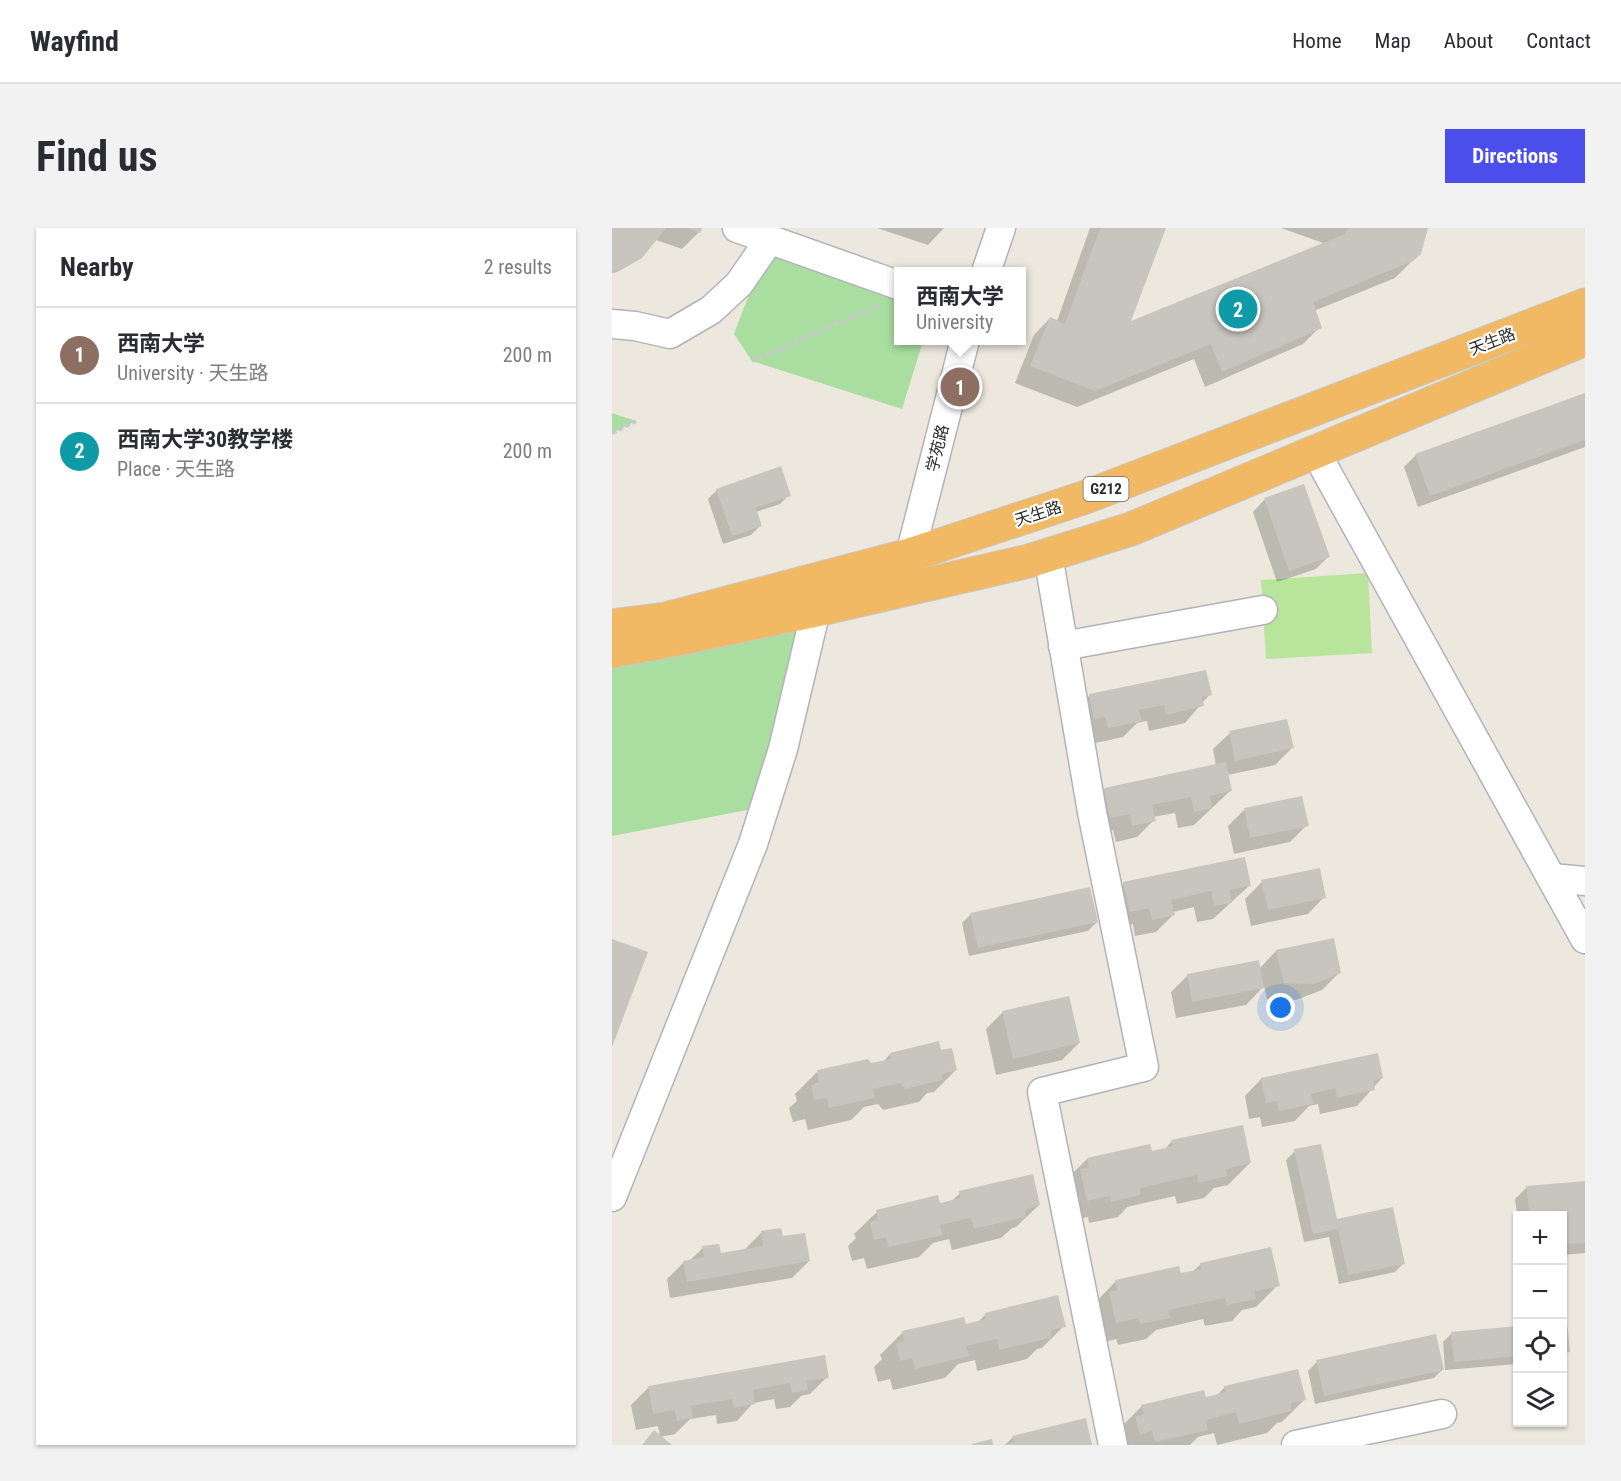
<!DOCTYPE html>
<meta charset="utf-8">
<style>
body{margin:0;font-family:"Roboto Condensed","Noto Sans SC",sans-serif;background:#f2f2f3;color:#2b2b33}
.controls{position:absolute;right:18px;bottom:18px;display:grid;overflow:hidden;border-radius:0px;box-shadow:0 2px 4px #0004}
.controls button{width:54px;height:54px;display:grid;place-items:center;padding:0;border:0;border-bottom:2px solid #e1e1e2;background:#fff;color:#2b2b33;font:30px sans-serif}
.you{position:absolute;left:669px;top:780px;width:21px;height:21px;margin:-15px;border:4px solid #fff;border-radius:50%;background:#1a73e8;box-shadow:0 0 0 9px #1a73e833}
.badge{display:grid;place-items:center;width:39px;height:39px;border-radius:50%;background:#4c4eeb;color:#fff;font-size:20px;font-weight:700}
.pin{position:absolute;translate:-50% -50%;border:3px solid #fff;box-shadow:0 2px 6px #0006}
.popup{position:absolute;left:282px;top:39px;width:132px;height:78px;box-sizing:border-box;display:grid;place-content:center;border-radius:0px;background:#fff;filter:drop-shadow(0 2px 4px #0005);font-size:20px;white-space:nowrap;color:#7c7c81}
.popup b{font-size:22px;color:#2b2b33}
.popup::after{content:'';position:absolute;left:50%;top:100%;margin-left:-12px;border:12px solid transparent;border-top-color:#fff}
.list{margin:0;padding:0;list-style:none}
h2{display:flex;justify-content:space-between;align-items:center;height:78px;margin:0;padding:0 24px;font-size:26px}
h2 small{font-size:20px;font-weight:400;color:#7c7c81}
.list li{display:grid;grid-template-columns:39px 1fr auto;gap:18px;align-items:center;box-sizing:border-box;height:96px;padding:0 24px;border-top:2px solid #e1e1e2}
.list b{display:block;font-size:22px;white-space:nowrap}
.list p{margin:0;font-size:20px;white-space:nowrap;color:#7c7c81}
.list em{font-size:20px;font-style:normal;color:#7c7c81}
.icon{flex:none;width:33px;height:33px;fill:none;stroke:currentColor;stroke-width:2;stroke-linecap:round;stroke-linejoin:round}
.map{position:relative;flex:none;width:973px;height:1217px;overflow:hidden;border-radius:0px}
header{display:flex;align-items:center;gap:36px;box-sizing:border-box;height:84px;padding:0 30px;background:#fff;border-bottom:2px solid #e1e1e2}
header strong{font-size:28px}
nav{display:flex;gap:33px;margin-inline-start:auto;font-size:21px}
.intro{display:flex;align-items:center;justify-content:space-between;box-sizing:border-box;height:144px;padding:0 36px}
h1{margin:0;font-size:42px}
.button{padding:15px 27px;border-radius:0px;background:#4c4eeb;color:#fff;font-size:21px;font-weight:700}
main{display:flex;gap:36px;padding:0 36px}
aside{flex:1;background:#fff;border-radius:0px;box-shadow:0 2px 4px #0004}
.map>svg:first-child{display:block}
.green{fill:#aadea0}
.pitch{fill:#b9e49c}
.shadow{fill:#0003}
.building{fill:#c7c5be}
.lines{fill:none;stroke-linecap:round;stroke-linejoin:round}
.minor-casing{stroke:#b2b2bd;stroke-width:31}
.highway-casing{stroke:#c8c8c8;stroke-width:35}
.path{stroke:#c8c8c8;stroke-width:4;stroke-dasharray:4.5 3;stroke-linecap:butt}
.minor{stroke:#fff;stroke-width:28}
.highway{stroke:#f1b964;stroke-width:33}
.labels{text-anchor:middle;stroke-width:4.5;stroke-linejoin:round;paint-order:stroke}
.shield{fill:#fff;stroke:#6b6b6b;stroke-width:1.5}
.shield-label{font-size:15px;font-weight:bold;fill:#2b2b2b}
.street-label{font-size:16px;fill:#2b2b2b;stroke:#fff}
</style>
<header>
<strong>Wayfind</strong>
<nav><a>Home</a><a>Map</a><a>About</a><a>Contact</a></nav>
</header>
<div class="intro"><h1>Find us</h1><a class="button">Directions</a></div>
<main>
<aside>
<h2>Nearby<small>2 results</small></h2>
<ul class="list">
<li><span class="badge" style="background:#8d6e63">1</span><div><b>西南大学</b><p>University · 天生路</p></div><em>200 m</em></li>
<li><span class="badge" style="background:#0f9aa8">2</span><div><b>西南大学30教学楼</b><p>Place · 天生路</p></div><em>200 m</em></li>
</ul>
</aside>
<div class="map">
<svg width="973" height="1217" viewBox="0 0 973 1217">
<rect width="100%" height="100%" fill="#ece8de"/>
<g class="green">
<path d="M158,11L286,57V112L311,113L290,181L140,133L122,106Z"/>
<path d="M0,185L24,193L0,205Z"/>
<path d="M204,382L151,579L0,608V423Z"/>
</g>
<path class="pitch" d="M756,345L760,425L654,431L649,352Z"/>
<g class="shadow">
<path d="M0,0H89L87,4L70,21L44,12L25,32L5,44L0,45Z"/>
<path d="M265,0H332L316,17Z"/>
<path d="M478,0H553L516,96L714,16L669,0H815L807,26L783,50L702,83L708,99L691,116L593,159L582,131L465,179L403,155L422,107L438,90L445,93Z"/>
<path d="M973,166V219L806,279L792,239L804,227Z"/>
<path d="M691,258L716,329L704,341L665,354L641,284L652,272Z"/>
<path d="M105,262L177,267L168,276L144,284L148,298L139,307L111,316L96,271Z"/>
<path d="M598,466L573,495L537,503L535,493L525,495L511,509L479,516L461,484L478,467Z"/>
<path d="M618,505L680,520L663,537L615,547L618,563L582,597L566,600L563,585L541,589L542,592L525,609L504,614L501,602L482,606L476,578L493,561L604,538L601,521Z"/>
<path d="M632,582L695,597L678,614L622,626L616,598Z"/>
<path d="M650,654L712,669L696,686L639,698L633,671Z"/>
<path d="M512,656L638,657L601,691L585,694L582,679L561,684V687L544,704L523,708L521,696L501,700L495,673Z"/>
<path d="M359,686L485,694L476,703L357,728L350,695Z"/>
<path d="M664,723L727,745L710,762L684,772L655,771L652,758L634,777L564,790L559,764L575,748L647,741Z"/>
<path d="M391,784L467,815L450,832L384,847L374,801Z"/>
<path d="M328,824L344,842L322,864L315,865L307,874L271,882L266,876L252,879L239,892L196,902L193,891L181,894L177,880L185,873L183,866L205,844L270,835L278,826Z"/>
<path d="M770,850L745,878L708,886L706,876L697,878L683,893L650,899L648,889L637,891L633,868L649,851Z"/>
<path d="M560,913L638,935L616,957L602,960L592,970L565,976L563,968L515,979L506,989L477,995L476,989L453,994V953L475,931L539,925L552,922Z"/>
<path d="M683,923L724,993L792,1035L783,1044L727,1056L717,1009L692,1014L674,932Z"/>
<path d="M973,955V1025L951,1027V988H906V992L903,971L914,960Z"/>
<path d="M348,965L427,977L404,999L400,1000L389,1010L340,1022L337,1011L321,1015L307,1029L255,1041L252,1030L240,1033L236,1018L244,1010L242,1006L265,984L327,976L339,974Z"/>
<path d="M149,1005L169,1010L197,1033L180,1050L58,1070L55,1051L72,1034L77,1033L91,1020L108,1027L132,1022Z"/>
<path d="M589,1036L666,1057L644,1079L630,1082L620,1093L593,1098L591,1091L544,1102L534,1111L506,1117L504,1111L482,1117V1076L504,1053L567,1047L580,1044Z"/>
<path d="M374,1086L452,1098L430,1120L425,1121L415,1131L365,1143L363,1132L346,1136L333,1150L281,1162L278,1151L266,1154L262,1139L270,1131L268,1127L290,1105L353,1098L365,1095Z"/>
<path d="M951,1095H954L956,1123L951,1129Z"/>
<path d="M906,1099V1136L833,1142L831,1114L840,1105Z"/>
<path d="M212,1129L215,1149L198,1166L189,1168L178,1179L164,1181L162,1171L141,1175L125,1193L105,1196L104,1187L78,1191L63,1206L48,1209L46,1198L24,1202L19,1177L36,1160Z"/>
<path d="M705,1134L831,1141L822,1150L703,1176L696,1143Z"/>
<path d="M613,1159L692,1172L670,1194L665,1195L655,1205L605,1217L602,1205L586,1209L578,1217H503L508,1200L530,1178L592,1171L604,1168Z"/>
<path d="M401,1209L479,1217H393Z"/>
</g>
<g class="building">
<path d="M0,0H54L30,30L9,42L0,44Z"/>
<path d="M75,0H90L88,5Z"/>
<path d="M488,0H554L519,93L733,6L736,0H816L809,26L801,33L701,74L710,100L610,144L599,116L483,163L418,138L438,89L453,96Z"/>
<path d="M973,165V212L818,268L803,226Z"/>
<path d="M169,238L179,268L144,280L150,298L120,308L104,261Z"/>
<path d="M692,256L718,329L677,343L652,270Z"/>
<path d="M594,442L600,467L590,469L592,478L554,487L552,477L527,482L530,493L496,500L493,489L482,491L477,466Z"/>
<path d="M675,491L682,520L623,533L617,503Z"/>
<path d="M614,534L620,563L598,568L600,580L582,584L579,569L540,577L544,593L520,598L518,586L498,590L492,560Z"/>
<path d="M690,568L697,598L638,610L632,580Z"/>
<path d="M633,629L639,658L617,662L620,675L602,678L599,663L559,672L563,687L540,692L537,680L518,684L511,654Z"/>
<path d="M708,640L714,670L656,682L649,652Z"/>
<path d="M478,659L486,694L366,720L358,685Z"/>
<path d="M722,710L729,745L702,756L672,755L664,722Z"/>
<path d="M0,711L36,724L0,819Z"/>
<path d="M647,732L652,760L580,774L575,746Z"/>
<path d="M457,768L468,815L401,831L390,783Z"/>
<path d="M327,813L329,822L340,820L345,842L330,846L331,852L293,861L288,855L261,861L263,870L217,880L215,870L202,872L199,857L207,854L205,842L256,831L259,835L279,831L278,825Z"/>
<path d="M766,825L771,850L761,853L763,862L725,870L723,860L699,866L701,876L667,883L665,873L654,875L649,850Z"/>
<path d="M631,897L639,935L614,941L615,948L586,955L585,947L528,960L529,967L499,974L498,968L475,973L468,941L477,940L475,930L538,916L540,923L561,918L559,912Z"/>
<path d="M709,916L725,991L781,979L793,1036L736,1047L726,1001L701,1006L682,921Z"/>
<path d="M421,946L428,977L414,981L413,989L362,1001L359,990L328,997L331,1007L277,1019L274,1009L262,1012L258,994L266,992L264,982L326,967L328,975L348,970L347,963Z"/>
<path d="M973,953V1015L951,1016V988H918L914,958Z"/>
<path d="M169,1000L171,1008L193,1005L198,1033L75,1054L71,1033L92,1029L90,1018L107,1016L109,1025L151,1018L149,1003Z"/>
<path d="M659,1019L668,1058L642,1063L644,1071L615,1077L613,1070L556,1082L558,1090L528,1096L526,1090L504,1095L497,1064L505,1062L503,1052L567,1038L569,1045L589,1041L588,1035Z"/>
<path d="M446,1067L454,1099L439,1102V1110L387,1122L385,1111L354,1118L357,1128L303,1141L300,1130L288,1133L284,1115L292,1113L290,1103L352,1089L354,1096L374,1091L373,1085Z"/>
<path d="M951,1094H955L958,1124L951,1125Z"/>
<path d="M906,1098V1128L842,1134L839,1104Z"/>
<path d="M824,1106L832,1142L712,1168L704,1132Z"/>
<path d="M213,1127L217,1150L194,1153L196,1162L180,1165L178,1155L141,1162L143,1176L122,1180L120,1171L79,1178L81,1190L65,1193L63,1182L41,1186L36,1158Z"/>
<path d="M686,1141L694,1172L679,1175V1183L627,1196L624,1184L594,1192L596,1202L543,1214L540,1203L528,1207L523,1189L532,1186L529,1177L592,1162L594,1169L614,1164L612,1158Z"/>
<path d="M474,1190L480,1217H394L402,1214L400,1208Z"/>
<path d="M42,1202L60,1217H30Z"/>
<path d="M380,1211L381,1217H360V1216Z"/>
</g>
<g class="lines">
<defs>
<g id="minor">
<path d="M125,0L286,57"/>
<path d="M374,44L389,0"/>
<path d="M0,96L23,98L58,106L99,82L127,56L158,11"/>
<path d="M703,223L973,711"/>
<path d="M298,327L353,112"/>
<path d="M436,327L480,584L532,839L430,864L501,1217"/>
<path d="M451,418L651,382"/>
<path d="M940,650L973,653"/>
<path d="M0,969L141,616L171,521L204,382"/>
<path d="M684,1217L830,1186"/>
</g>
<g id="highway">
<path d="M0,398L54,391L298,327L471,270L973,77"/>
<path d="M0,423L60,412L204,382L417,333L519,301L973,111"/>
</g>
</defs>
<use href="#minor" class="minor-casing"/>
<use href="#highway" class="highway-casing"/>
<g class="path">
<path d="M140,133L267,77"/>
<path d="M0,205L24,193"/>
</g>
<use href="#minor" class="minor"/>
<use href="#highway" class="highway"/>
</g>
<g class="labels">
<rect class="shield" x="471.5" y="249" width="45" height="24" rx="4.5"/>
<g class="shield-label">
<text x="494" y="266">G212</text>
</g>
<g class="street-label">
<text transform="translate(880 113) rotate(-21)" y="6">天生路</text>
<text transform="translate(325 220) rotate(-76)" y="6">学苑路</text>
<text transform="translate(426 285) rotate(-18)" y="6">天生路</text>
</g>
</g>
</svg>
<div class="controls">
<button>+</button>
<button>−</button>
<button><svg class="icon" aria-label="locate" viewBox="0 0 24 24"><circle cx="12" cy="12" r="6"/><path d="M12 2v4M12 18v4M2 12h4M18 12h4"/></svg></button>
<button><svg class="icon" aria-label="layers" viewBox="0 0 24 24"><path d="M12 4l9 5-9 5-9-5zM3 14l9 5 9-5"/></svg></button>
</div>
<div class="you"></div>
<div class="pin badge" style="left:348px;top:159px;background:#8d6e63">1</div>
<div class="popup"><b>西南大学</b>University</div>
<div class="pin badge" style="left:626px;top:81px;background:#0f9aa8">2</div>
</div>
</main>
